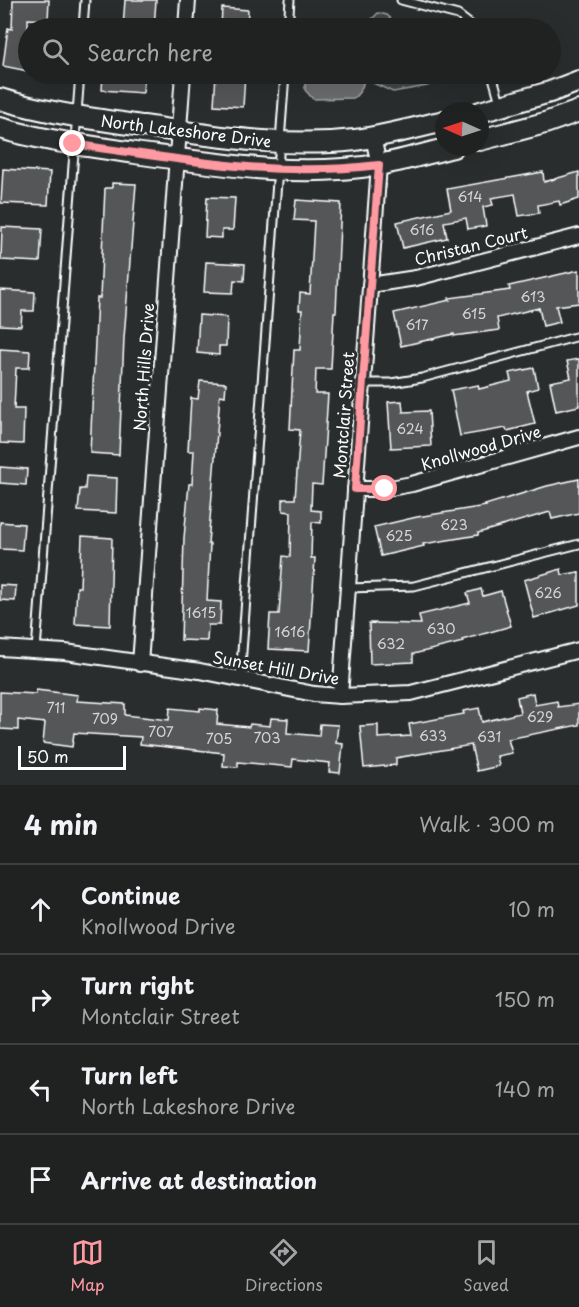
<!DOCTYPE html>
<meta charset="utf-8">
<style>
body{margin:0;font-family:"Playpen Sans",sans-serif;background:#2d2f2f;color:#f1f3f6}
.compass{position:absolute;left:435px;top:102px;width:54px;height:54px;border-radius:50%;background:#202222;box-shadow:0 6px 24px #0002;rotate:273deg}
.scale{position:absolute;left:18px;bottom:15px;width:108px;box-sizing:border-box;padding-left:6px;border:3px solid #fff;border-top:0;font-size:16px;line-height:21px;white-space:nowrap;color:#fff;-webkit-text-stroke:4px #2a2d2e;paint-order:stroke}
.stop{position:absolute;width:18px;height:18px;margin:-14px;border:4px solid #ff9aa2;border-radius:50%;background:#fff}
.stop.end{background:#ff9aa2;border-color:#fff;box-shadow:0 2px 6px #0008}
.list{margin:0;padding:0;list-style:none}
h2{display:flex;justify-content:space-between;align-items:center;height:78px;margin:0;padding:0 24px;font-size:26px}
h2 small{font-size:20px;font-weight:400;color:#a2a4a5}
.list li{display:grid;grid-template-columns:39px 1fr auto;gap:18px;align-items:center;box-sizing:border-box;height:90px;padding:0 24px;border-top:2px solid #3d3f40}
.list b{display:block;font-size:22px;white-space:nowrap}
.list p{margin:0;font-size:20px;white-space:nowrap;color:#a2a4a5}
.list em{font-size:20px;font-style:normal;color:#a2a4a5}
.icon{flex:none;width:33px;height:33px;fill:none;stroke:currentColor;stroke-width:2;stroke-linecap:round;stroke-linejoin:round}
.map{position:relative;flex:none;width:579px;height:785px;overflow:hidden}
.search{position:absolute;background:#202222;box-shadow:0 6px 24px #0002;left:18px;right:18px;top:18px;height:66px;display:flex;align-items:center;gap:15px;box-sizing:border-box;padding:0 21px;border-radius:33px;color:#a2a4a5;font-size:22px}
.sheet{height:438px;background:#202222}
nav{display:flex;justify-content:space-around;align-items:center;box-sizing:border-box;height:84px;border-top:2px solid #3d3f40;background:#202222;font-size:16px;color:#a2a4a5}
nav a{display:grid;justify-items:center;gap:3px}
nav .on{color:#ff9aa2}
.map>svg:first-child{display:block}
.green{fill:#414445;stroke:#a0a2a2;stroke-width:1.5}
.water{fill:#6a6c6d;stroke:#a6a7a7;stroke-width:1.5}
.building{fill:#555758;stroke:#fff;stroke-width:1.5}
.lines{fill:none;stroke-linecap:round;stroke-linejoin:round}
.lane-casing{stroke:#fff;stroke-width:11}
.street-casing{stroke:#fff;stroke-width:18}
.secondary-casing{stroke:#fff;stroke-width:24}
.lane{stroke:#2a2d2e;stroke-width:7}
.street{stroke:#2a2d2e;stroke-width:14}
.secondary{stroke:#2a2d2e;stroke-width:20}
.route{stroke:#ff9aa2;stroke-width:8}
.labels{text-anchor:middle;stroke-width:6;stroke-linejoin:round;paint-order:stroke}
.number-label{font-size:14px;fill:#d4d5d5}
.street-label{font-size:16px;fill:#fff;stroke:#2a2d2e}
</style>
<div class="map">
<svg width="579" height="785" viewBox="0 0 579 785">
<rect width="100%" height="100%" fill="#2a2d2e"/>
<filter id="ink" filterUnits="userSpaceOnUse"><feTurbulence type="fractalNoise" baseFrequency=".0167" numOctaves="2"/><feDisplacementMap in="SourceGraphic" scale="12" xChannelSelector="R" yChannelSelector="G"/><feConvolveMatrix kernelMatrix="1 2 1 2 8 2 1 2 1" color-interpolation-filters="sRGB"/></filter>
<g filter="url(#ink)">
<g class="green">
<path d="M378,13L387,15L399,26L414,28H367L368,23Z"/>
<path d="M374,74H452L427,86L393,92L373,83Z"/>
</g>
<path class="water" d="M305,74H364C364,85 362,90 354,98L313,99L305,90Z"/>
<g class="building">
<path d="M13,0H49L48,20L28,19V71L3,66L8,28L12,29Z"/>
<path d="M125,0H156L154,28H123Z"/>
<path d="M222,8L248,10L247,28H221Z"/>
<path d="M103,74H144L143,93L102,90Z"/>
<path d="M216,74H245L243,107L214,105Z"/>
<path d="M3,169L50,172L48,205L1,203Z"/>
<path d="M543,172L544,182L579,172V199L560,205L559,201L538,205L539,213L519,216L515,194L491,198L493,205L483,207L486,226L468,229L466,218L444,222L447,238L403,248L397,222L451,210L447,189Z"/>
<path d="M112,183L136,184L124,338L119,455L90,453L97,298H100L105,188H112Z"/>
<path d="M207,197L235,198L233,230H222V238L205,237Z"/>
<path d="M296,200L341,203L336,312H334L331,369H316L315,394H328L322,485L312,484L311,510L321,511V523L312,522L311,558H315L309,651L268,649L270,614H279L283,556L290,557L291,512L283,511V499H295L300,430L290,429L294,350H300L302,310H299L300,293L310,294L314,221L294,220Z"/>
<path d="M2,227L42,229L40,262L1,260Z"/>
<path d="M206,262L245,264L244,281L234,280L233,293L204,292Z"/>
<path d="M579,270V303L556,306L560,322L543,326L539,308L497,318L499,330L454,336V334L401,346L394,313L450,300L449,298L510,290L509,286Z"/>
<path d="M0,290L35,292L34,311H22L21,326L0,325Z"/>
<path d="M199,315L227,317L226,346H219V355L197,353Z"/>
<path d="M0,349L30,351L29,368H16L14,409H24L23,444L0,443Z"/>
<path d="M579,359V406L556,411L550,382L571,378L567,361Z"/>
<path d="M534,368L538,388L527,391L535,424L507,431L506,428L460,436L451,390L478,385L479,389L511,381L509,373Z"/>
<path d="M200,381L226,383L225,396L220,395L208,544H210L207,601L221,602L220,625H208L207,641L181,640L184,538L189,484H192L194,451H188L191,398L198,399Z"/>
<path d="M402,401L403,412L429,411L431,446L391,448L388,402Z"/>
<path d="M0,467L27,469L26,485L0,483Z"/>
<path d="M86,476L117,478L116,513L78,511L80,489H85Z"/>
<path d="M579,479V513L552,519L550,512L478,533V535L423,544L424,546L381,556L374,527L417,517L486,506L485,505L547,486Z"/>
<path d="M0,522L24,524L22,550L0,549Z"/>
<path d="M82,536L112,538L110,626L75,624L77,587H80Z"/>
<path d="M561,569L562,575L579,572V605L534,618L524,580Z"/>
<path d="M0,585L16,586L15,601L0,600Z"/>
<path d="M481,589L483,596L501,591L511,626L462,640L463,642L413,654V662L370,664L369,623L421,624L419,615L470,603L467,593Z"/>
<path d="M36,690L78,695L77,701L125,704V715L169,720L170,708L200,711V708L218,710L217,724L249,727L250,724L270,726L271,718L288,719L287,733L319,736L320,724L338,725L336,743L343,744L340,773L329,772L330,763L293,759L292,767L238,762V767L223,766L224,753L140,744L141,737L74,733L72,747L43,743L45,723L18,720V730L0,729V692L36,694Z"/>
<path d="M533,693L535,705L557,701L558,707L579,704V725L508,739L512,753L497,756L499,766L477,771L471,745L396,758V765L364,768L360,726L378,725V738L411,736L409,724L464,714L463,711L479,708L482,722L520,713L517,697Z"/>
</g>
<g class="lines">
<defs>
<g id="lane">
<path d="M401,0L458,15L475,28"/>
<path d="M83,28L85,0"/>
<path d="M288,28L290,0"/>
<path d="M492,74L501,106"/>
<path d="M363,383H391L422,378L579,336"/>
<path d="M348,588L414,586L579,544"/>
<path d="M36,650L80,74"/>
<path d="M240,679L285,74"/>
</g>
<g id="street">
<path d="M186,28L188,0"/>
<path d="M370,285L416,278L579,236"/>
<path d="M355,489H385L412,484L579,437"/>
<path d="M0,648L65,652L200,671L314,694L340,696L411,693L579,650"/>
<path d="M140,664L183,74"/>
<path d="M340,696L379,165L373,137"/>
</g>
<g id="secondary">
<path d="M0,99C47,113 94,119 143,126C214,136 283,148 355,140C385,136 415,128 444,121"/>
<path d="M480,112L550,92L579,81"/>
<path d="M0,128C44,141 90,146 135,153C216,164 296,178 377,165C403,161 428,153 453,147"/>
<path d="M480,140L545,123L579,111"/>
</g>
</defs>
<use href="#lane" class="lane-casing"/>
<use href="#street" class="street-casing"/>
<use href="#secondary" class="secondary-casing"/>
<use href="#lane" class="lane"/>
<use href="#street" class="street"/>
<use href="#secondary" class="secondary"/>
</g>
</g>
<g class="lines" filter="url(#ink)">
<path class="route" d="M73,144C177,159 274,178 379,165L355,489H385"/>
</g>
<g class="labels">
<g class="number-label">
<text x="470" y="202">614</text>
<text x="422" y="235">616</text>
<text x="533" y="302">613</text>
<text x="474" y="319">615</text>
<text x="417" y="330">617</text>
<text x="410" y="434">624</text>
<text x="454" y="530">623</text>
<text x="399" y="541">625</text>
<text x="548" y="598">626</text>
<text x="201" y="618">1615</text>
<text x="441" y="634">630</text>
<text x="290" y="637">1616</text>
<text x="391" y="649">632</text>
<text x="56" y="713">711</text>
<text x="540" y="722">629</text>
<text x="105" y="724">709</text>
<text x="161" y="737">707</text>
<text x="433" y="741">633</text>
<text x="489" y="742">631</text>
<text x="267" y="743">703</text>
<text x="219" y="744">705</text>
</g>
<g class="street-label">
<text transform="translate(186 131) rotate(7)" y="6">North Lakeshore Drive</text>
<text transform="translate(471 246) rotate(-14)" y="6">Christan Court</text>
<text transform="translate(144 367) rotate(-86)" y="6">North Hills Drive</text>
<text transform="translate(344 415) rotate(-86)" y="6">Montclair Street</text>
<text transform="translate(481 448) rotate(-16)" y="6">Knollwood Drive</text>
<text transform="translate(276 668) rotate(10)" y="6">Sunset Hill Drive</text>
</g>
</g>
</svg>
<svg class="compass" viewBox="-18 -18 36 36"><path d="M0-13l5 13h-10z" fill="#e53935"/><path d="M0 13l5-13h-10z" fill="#a2a4a5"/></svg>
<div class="scale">50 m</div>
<div class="stop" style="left:385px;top:489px"></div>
<div class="stop end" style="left:73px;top:144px"></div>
<div class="search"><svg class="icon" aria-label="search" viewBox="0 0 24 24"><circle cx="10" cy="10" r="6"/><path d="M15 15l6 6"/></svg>Search here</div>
</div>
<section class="sheet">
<h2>4 min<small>Walk · 300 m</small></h2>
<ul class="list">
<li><svg class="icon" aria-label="ahead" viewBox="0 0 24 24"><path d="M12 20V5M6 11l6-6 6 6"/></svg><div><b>Continue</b><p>Knollwood Drive</p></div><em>10 m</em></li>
<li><svg class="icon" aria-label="right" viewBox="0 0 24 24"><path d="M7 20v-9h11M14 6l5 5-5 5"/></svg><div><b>Turn right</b><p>Montclair Street</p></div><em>150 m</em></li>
<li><svg class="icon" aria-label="left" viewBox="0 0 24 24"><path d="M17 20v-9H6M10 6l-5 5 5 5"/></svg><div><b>Turn left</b><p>North Lakeshore Drive</p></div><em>140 m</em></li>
<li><svg class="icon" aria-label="arrive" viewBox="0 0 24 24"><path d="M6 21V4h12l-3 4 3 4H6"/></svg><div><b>Arrive at destination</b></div></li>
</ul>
</section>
<nav>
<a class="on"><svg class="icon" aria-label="map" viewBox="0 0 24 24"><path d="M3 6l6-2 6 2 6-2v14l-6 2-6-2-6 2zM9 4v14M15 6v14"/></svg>Map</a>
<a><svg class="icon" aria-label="directions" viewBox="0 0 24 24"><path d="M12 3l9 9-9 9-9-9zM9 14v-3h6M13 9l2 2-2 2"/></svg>Directions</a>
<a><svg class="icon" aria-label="saved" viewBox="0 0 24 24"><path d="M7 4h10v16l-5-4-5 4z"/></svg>Saved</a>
</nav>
